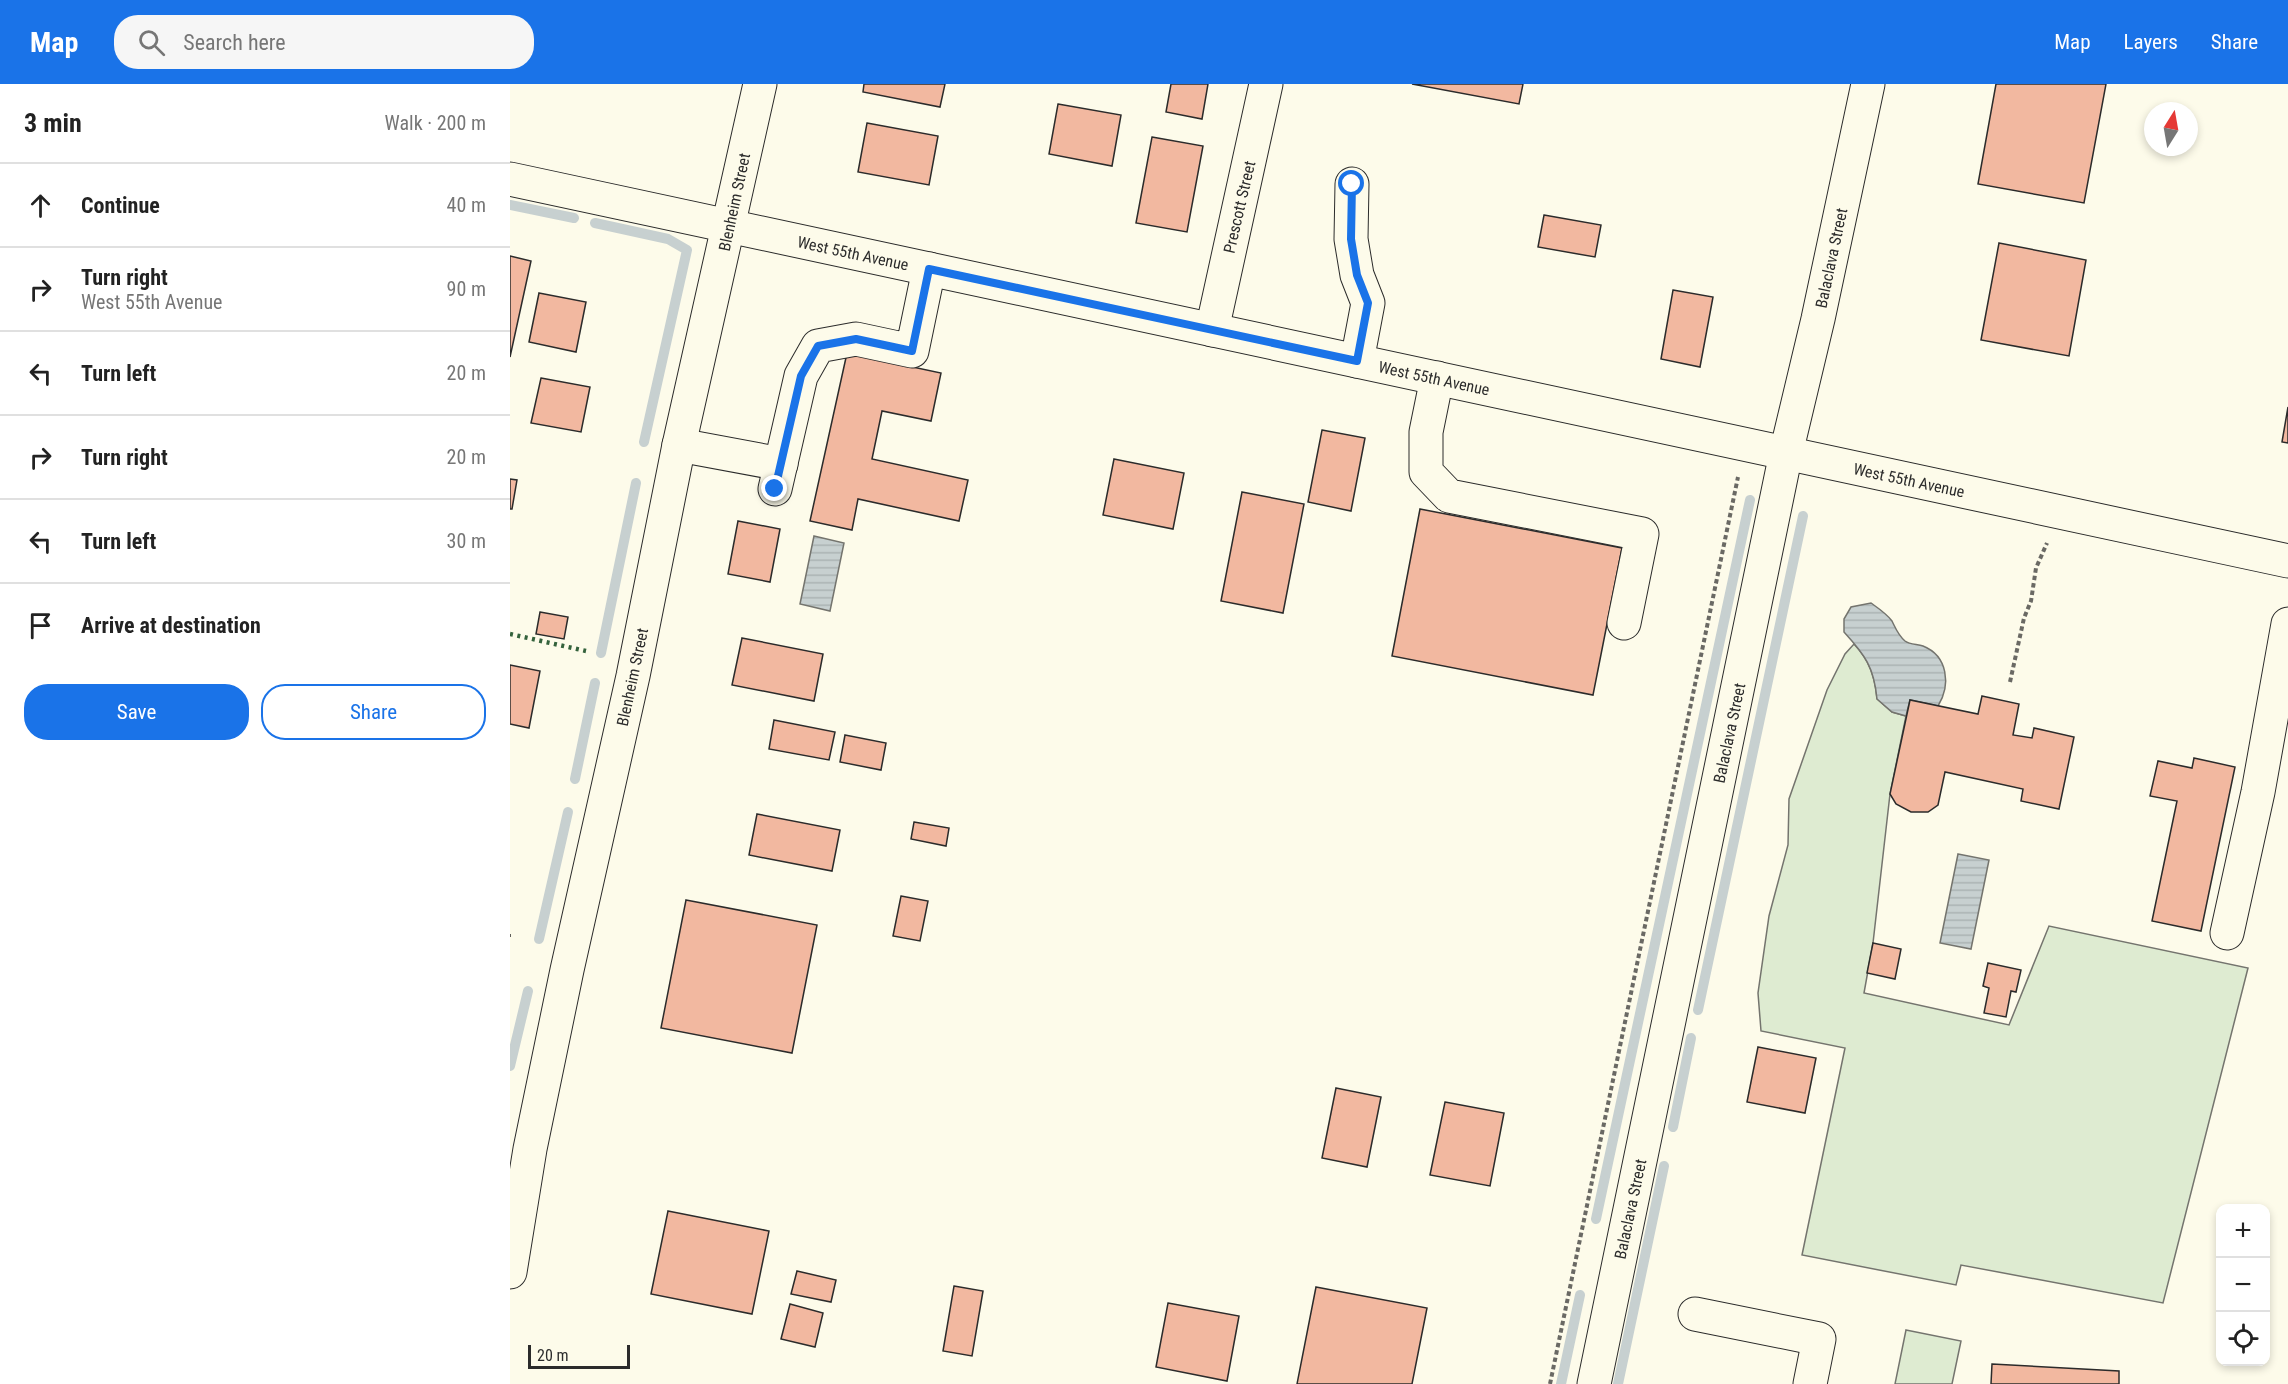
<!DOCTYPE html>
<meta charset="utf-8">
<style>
body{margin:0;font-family:"Roboto Condensed",sans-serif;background:#f6f6f6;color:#222}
.controls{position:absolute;right:18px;bottom:18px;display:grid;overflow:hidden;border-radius:12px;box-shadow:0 3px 9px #0003}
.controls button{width:54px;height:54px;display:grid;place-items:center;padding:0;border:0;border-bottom:2px solid #e0e0e0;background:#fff;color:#222;font:30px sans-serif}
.compass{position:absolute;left:1634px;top:18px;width:54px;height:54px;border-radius:50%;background:#fff;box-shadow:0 3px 9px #0003;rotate:11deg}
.scale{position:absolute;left:18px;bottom:15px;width:102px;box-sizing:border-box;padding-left:6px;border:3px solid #2b2b2b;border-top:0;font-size:16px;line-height:21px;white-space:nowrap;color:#2b2b2b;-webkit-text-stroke:4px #fdfbea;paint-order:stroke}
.stop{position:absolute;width:18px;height:18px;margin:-14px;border:4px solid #1a73e8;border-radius:50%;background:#fff}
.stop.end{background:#1a73e8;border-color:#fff;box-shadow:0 2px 6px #0008}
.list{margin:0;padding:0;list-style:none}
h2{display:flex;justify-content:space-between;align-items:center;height:78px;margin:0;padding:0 24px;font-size:26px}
h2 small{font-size:20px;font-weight:400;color:#767676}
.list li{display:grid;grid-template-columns:39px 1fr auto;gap:18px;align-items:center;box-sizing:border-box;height:84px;padding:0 24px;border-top:2px solid #e0e0e0}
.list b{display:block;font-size:22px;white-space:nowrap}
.list p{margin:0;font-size:20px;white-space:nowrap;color:#767676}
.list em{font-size:20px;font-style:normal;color:#767676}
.actions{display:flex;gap:12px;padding:18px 24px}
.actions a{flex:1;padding:14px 0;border:2px solid #1a73e8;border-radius:24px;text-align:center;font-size:21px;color:#1a73e8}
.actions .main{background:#1a73e8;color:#fff}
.icon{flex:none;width:33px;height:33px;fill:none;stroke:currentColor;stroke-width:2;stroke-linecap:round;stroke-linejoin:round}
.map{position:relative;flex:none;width:1778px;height:1300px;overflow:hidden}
header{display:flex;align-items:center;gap:36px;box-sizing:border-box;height:84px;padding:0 30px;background:#1a73e8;color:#fff}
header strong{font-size:28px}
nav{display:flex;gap:33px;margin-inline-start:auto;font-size:21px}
.search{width:420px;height:54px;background:#f6f6f6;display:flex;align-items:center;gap:15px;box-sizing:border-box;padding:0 21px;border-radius:24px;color:#767676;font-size:22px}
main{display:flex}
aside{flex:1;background:#fff}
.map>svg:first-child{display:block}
.garden{fill:#deebd1;stroke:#74746e;stroke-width:1.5}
.water{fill:url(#water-rules);stroke:#74746e;stroke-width:1.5}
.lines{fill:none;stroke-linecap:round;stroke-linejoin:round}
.stream{stroke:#c7d0d0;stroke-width:10}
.building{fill:#f2b8a0;stroke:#2b2b2b;stroke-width:1.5}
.minor-casing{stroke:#2b2b2b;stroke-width:35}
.path{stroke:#6a6964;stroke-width:4;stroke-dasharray:4.5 3;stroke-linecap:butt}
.minor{stroke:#fdfbea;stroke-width:33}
.hedge{stroke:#34623c;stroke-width:4.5;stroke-dasharray:3 4.5;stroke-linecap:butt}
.fence{stroke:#2b2b2b;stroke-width:1.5;stroke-dasharray:8 3;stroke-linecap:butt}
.route{stroke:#1a73e8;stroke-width:8}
.labels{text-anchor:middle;stroke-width:4.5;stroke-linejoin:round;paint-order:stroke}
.street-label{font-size:16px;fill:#2b2b2b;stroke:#fdfbea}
</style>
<header>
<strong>Map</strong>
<div class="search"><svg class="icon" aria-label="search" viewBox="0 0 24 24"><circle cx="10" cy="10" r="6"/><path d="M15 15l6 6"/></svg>Search here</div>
<nav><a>Map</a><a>Layers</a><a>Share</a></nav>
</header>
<main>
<aside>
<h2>3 min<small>Walk · 200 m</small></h2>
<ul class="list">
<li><svg class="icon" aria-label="ahead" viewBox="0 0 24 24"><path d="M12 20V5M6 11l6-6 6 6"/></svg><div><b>Continue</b></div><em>40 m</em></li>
<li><svg class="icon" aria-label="right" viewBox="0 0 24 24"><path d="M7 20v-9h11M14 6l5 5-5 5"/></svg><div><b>Turn right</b><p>West 55th Avenue</p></div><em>90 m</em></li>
<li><svg class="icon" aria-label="left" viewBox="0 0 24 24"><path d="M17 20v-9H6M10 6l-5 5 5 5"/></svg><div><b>Turn left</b></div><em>20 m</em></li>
<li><svg class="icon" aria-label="right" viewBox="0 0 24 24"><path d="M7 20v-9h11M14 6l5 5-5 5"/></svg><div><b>Turn right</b></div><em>20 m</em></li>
<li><svg class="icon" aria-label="left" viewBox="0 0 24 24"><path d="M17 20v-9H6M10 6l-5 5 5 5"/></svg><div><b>Turn left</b></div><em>30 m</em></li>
<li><svg class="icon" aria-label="arrive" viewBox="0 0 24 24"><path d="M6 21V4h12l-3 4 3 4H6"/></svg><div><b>Arrive at destination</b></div></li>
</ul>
<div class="actions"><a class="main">Save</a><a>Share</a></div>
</aside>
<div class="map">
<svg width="1778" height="1300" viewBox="0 0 1778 1300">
<defs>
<pattern id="water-rules" width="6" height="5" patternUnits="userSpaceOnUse" patternTransform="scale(1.5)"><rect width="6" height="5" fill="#c7d0d0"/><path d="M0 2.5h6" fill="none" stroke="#abb3b3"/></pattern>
</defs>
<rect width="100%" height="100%" fill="#fdfbea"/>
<g class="garden">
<path d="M1344,560C1360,577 1365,593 1367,615L1382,628L1396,632L1380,710L1363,859L1354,909L1499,941L1539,842L1738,884L1653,1219L1451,1181L1446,1201L1292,1171L1335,964L1251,947L1248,909L1259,832L1278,761L1279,715L1317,606L1335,570Z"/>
<path d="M1396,1246L1451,1257L1442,1300H1385Z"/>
</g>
<g class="water">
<path d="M304,452L334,459L320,527L290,520Z"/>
<path d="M1361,519C1368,524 1377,530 1382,537C1386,545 1388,551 1395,557C1400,561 1407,560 1413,562C1438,572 1441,601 1428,622L1400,616L1396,632L1382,628L1367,615C1364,583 1355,571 1334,548V535L1341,523Z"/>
<path d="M1448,770L1479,776L1461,865L1430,859Z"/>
</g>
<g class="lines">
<g class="stream">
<path d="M0,121L64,134"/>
<path d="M85,139L158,155L177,166L134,358"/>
<path d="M91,569L126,399"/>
<path d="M65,695L85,599"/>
<path d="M29,855L58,728"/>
<path d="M1188,926L1293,432"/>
<path d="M0,982L18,907"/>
<path d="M1163,1043L1181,954"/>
<path d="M1086,1135L1240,416"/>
<path d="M1051,1300L1070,1211"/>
<path d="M1108,1300L1154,1082"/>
</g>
</g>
<g class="building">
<path d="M354,0H435L430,23L353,8Z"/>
<path d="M661,0H698L692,35L656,28Z"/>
<path d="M902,0H1013L1009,20Z"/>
<path d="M1486,0H1596L1574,119L1468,100Z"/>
<path d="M548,20L611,31L602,82L539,70Z"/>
<path d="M357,39L428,52L419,101L348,88Z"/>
<path d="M642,53L693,62L677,148L626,139Z"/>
<path d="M1034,131L1091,141L1085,173L1028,163Z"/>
<path d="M1489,159L1576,176L1559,272L1471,256Z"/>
<path d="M0,172L21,177L0,273Z"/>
<path d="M1163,206L1203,213L1190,283L1151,275Z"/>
<path d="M29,209L76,218L66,268L19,258Z"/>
<path d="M337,269L431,289L421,337L372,327L362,375L458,396L449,437L348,415L342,446L300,437Z"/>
<path d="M31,294L80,303L71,348L21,339Z"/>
<path d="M1778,323V359L1772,358Z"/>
<path d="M812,346L855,354L841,427L798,418Z"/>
<path d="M604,375L674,389L663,445L593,431Z"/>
<path d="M0,395L7,396L2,425H0Z"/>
<path d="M732,408L794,420L773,529L711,517Z"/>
<path d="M910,425L1112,464L1083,611L882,572Z"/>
<path d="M228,437L270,445L260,498L218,490Z"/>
<path d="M30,528L58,533L54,555L26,550Z"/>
<path d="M232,554L313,570L304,617L222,601Z"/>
<path d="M0,581L30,587L19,644L0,640Z"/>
<path d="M1472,612L1509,620L1503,651L1522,654L1524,644L1564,653L1549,725L1511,717L1513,705L1435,688L1428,721L1418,728H1401L1386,720L1380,710L1400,616L1468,630Z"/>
<path d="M264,636L325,648L319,676L259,665Z"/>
<path d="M335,651L376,659L371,686L330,678Z"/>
<path d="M1684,674L1725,683L1691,847L1642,837L1667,717L1640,712L1648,677L1682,684Z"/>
<path d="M247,730L330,746L322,787L239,771Z"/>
<path d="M404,738L439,744L436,762L401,755Z"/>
<path d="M391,812L418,817L410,857L383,852Z"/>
<path d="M176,816L307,841L282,969L151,944Z"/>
<path d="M1363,859L1391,865L1385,895L1357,889Z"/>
<path d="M1478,879L1511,886L1506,908L1501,907L1496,933L1474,929L1479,904L1473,902Z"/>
<path d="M1248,963L1306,974L1295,1029L1237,1018Z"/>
<path d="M826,1004L871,1013L857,1083L812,1074Z"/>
<path d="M935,1018L994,1029L980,1102L920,1091Z"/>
<path d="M158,1127L259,1147L242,1230L141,1210Z"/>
<path d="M287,1187L326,1196L321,1218L281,1210Z"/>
<path d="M444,1202L473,1207L462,1272L433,1267Z"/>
<path d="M806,1203L917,1224L902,1300H787Z"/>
<path d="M658,1219L729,1232L717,1297L646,1283Z"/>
<path d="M280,1220L313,1229L305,1263L271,1255Z"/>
<path d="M1482,1280L1609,1287V1300H1481Z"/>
</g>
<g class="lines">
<defs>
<g id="minor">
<path d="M0,95L1778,477"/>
<path d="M842,100L841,155L847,191L858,219L847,277"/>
<path d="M702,246L756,0"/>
<path d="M927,294L916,348V388L939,412L1132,450L1114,539"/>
<path d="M169,361L271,380"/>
<path d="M265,405L291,292L308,262L346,255L402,267L419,185"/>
<path d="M1717,849L1748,708L1778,540"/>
<path d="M0,1188L20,1065L57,886L123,592L169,361L250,0"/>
<path d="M1185,1230L1309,1255L1300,1300"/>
<path d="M1084,1300L1276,369L1308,235L1358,0"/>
</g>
</defs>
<use href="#minor" class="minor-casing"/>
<g class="path">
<path d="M1500,598L1514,534L1521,517L1526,484L1537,459"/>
<path d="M1040,1300L1228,393"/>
</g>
<use href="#minor" class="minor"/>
<path class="hedge" d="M0,550L76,567"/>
<path class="fence" d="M0,850V853"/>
</g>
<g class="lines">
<path class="route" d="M265,405L291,292L308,262L346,255L402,267L419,185L847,277L858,219L847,191L841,155L842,100"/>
</g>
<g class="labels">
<g class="street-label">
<text transform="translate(224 118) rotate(-78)" y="6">Blenheim Street</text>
<text transform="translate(729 123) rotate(-77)" y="6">Prescott Street</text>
<text transform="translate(343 169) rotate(12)" y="6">West 55th Avenue</text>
<text transform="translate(1321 174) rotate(-78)" y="6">Balaclava Street</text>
<text transform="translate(924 294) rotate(12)" y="6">West 55th Avenue</text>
<text transform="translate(1399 396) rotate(12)" y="6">West 55th Avenue</text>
<text transform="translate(122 593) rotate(-78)" y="6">Blenheim Street</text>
<text transform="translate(1219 649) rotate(-78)" y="6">Balaclava Street</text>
<text transform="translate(1120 1125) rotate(-78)" y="6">Balaclava Street</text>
</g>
</g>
</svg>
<div class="controls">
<button>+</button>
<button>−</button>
<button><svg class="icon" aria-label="locate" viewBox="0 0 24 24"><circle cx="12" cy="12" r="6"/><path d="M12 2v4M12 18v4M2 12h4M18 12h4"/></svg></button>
</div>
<svg class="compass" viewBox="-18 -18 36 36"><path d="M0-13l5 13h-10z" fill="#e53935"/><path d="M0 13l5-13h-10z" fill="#767676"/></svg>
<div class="scale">20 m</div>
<div class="stop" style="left:842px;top:100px"></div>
<div class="stop end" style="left:265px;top:405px"></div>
</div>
</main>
